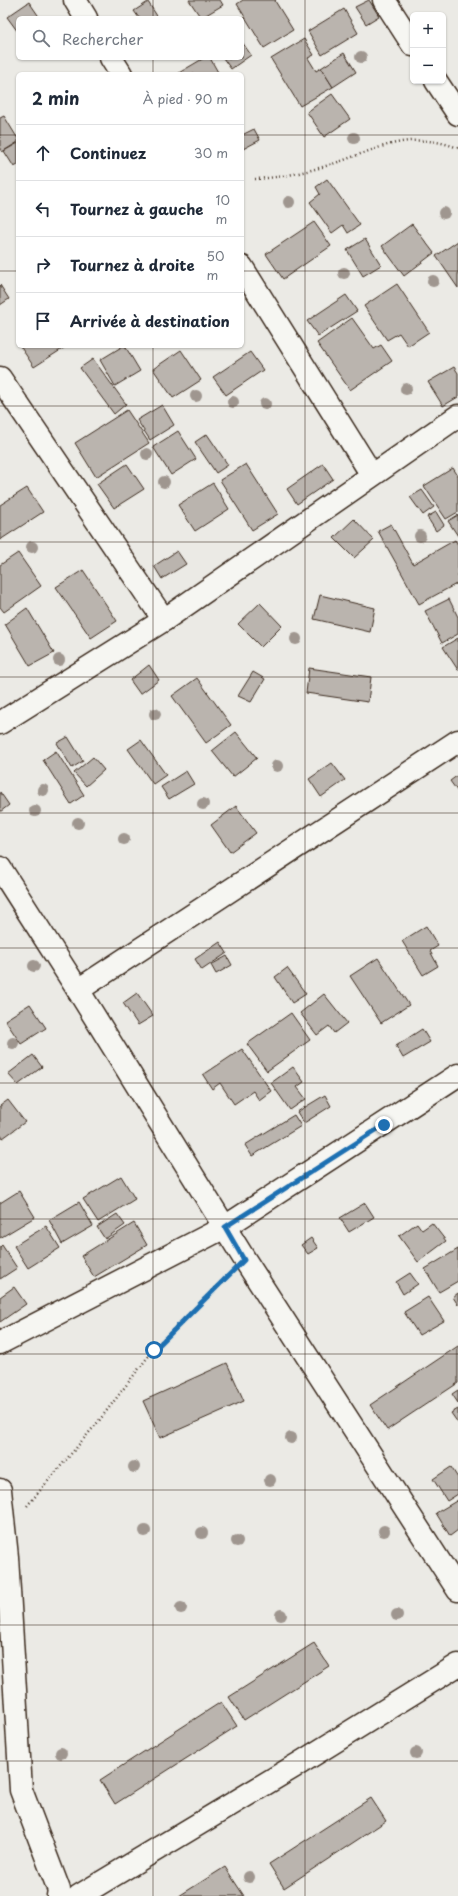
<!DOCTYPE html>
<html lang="fr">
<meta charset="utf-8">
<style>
body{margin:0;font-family:"Playpen Sans",sans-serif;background:#f2f2f3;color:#1f2937}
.controls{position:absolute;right:12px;top:12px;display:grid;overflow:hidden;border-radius:6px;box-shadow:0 1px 3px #0004}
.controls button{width:36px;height:36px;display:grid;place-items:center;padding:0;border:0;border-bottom:1px solid #e0e1e3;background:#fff;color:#1f2937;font:20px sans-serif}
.stop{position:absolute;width:12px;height:12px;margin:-9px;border:3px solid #1f6fb2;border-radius:50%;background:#fff}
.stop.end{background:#1f6fb2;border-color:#fff;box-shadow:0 1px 4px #0008}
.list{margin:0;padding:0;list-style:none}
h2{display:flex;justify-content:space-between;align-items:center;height:52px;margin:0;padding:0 16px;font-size:17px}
h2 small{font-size:13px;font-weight:400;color:#747a83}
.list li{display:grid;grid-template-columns:26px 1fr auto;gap:12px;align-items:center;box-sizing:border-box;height:56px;padding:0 16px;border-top:1px solid #e0e1e3}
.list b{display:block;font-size:15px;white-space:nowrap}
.list em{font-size:13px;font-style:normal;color:#747a83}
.icon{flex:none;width:22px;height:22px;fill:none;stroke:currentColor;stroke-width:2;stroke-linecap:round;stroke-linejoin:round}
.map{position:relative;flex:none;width:458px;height:1896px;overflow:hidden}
.search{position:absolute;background:#fff;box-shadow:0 1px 3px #0004;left:16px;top:16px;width:228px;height:44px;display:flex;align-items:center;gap:10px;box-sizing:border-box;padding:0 14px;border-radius:6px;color:#747a83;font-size:15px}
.panel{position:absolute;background:#fff;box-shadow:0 1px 3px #0004;left:16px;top:72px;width:228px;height:276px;border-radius:6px}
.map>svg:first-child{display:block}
.building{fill:#bab4ae;stroke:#3b2a1e}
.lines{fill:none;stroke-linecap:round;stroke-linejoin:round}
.street-casing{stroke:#3b2a1e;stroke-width:25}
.path{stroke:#3b2a1e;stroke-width:2.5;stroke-dasharray:1 3;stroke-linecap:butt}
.street{stroke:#f6f6f2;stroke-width:22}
.tree{fill:#9f968f}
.route{stroke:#1f6fb2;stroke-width:5}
.grid{fill:none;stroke:#3b2a1e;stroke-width:1;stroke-opacity:0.55}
</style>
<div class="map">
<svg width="458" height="1896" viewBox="0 0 458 1896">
<rect width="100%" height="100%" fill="#ebeae5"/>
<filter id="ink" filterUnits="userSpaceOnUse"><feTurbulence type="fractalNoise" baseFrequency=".025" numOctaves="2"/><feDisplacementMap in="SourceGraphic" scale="8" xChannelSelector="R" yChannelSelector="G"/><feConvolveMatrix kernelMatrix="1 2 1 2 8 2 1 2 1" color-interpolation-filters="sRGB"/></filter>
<g filter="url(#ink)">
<g class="building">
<path d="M189,0H220L223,5L201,18Z"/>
<path d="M243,0H276L275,1L293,30L264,48L237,4Z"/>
<path d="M369,0L379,16L366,24L355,7Z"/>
<path d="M29,2L40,18H18V32L7,17Z"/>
<path d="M148,2L157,16L154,18H139L134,11Z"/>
<path d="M344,9L358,33L322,55L308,31Z"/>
<path d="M304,39L314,55L308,58L316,71L321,68L333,87L300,106L271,59Z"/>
<path d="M242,42L251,55L231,69L223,58H242Z"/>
<path d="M344,53L356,72L333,87L321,68Z"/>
<path d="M204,58H210L219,74H177Z"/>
<path d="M332,94L350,119L324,137L307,112Z"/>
<path d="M4,116L18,139V142L2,152L0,149V118Z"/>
<path d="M254,129L260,140L243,149L242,135Z"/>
<path d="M18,143V165L14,167L4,151Z"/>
<path d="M327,179L360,225L348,233L343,225L332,233L310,202L320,194L316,187Z"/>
<path d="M314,222L331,246L283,279L266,254Z"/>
<path d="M412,224L434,253L404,276L382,246Z"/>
<path d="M365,239L381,265L363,276L347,250Z"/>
<path d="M458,241V288L436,256Z"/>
<path d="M397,284L429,332L408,346L399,333L387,340L364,306Z"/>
<path d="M0,285L9,299L0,305Z"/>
<path d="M346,295L357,311L318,336L307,321Z"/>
<path d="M352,318L374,349L381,345L392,361L350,390L317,343Z"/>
<path d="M20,346H67L34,367Z"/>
<path d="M123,346H125L140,371L115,386L100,360Z"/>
<path d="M181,350L201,380L173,398L153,369Z"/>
<path d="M250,352L263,370L226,395L213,377Z"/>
<path d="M93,359L126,404L114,414L80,368Z"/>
<path d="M454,367L458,373V397L443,406L428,382Z"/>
<path d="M162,405L174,425L150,440L137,420Z"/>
<path d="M127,410L149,443L96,477L75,443Z"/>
<path d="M178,431L196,459L171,475L153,447Z"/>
<path d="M207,434L228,465L216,473L195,442Z"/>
<path d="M127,464L144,489L114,508L97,484Z"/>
<path d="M246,464L278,514L252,530L220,480Z"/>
<path d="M323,464L333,479L297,504L287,489Z"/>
<path d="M453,468L458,476V512L446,519L424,486Z"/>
<path d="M213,483L229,509L195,531L178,505Z"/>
<path d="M27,488L43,512L0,540V505Z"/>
<path d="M422,490L434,507L423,515L410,497Z"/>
<path d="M436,512L444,525L436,531L427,517Z"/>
<path d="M458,515V536L448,521Z"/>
<path d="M354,519L374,540L354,558L334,538Z"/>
<path d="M391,524L413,564L455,540L458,545V583L419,604L378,531Z"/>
<path d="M177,551L186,564L162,579L154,566Z"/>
<path d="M18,553L41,586L4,612L0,607V565Z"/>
<path d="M83,570L117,621L91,638L56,587Z"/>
<path d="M320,595L375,608L370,632L314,619Z"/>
<path d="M449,599L458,617V634L442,643L425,611Z"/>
<path d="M260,603L282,626L261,647L238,624Z"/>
<path d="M27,608L54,653L30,666L5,624Z"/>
<path d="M458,638V670L443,647Z"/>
<path d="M149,665L159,680L140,694L130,680Z"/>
<path d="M309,668L371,677L368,702L306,693Z"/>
<path d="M253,672L265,679L251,702L238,696Z"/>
<path d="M197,678L231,725L206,743L172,696Z"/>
<path d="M236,732L257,758L233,777L212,751Z"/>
<path d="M68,737L83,761L72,768L57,743Z"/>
<path d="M141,740L166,775L153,784L128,749Z"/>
<path d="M56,751L84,795L71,804L43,760Z"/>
<path d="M93,757L104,770L86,786L74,773Z"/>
<path d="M332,763L345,780L321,797L309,779Z"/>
<path d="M186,771L194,784L169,799L161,787Z"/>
<path d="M458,775V792L450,781Z"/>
<path d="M0,792L9,805L0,812Z"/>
<path d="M236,806L256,833L230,852L211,825Z"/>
<path d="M426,926L438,946L430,951L438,966L423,975L402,941Z"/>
<path d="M220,942L227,953L202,970L195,959Z"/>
<path d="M227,956L232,965L216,974L211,965Z"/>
<path d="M378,958L409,1005L381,1023L350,976Z"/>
<path d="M287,968L306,994L292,1003L275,977Z"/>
<path d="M137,993L153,1016L138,1025L123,1003Z"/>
<path d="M324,994L347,1023L334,1033L329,1026L317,1035L300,1013Z"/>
<path d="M30,1004L46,1028L21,1044L5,1020Z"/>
<path d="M291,1013L310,1040L267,1071L247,1044Z"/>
<path d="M422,1029L430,1042L403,1058L396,1046Z"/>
<path d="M242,1049L271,1091L259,1100L253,1091L234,1104L220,1083L212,1089L203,1075Z"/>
<path d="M33,1055L42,1067L18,1085L8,1074Z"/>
<path d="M293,1067L304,1082L297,1087L306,1099L290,1110L271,1083Z"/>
<path d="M325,1095L331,1106L304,1123L297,1112Z"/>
<path d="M8,1100L25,1122L3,1138L0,1134V1106Z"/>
<path d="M294,1115L301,1126L252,1156L245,1145Z"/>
<path d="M121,1176L135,1199L98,1222L83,1199Z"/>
<path d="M19,1191L35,1217L0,1238V1203Z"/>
<path d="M79,1202L93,1226L62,1244L49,1220Z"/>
<path d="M365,1203L374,1217L349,1232L340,1218Z"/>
<path d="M117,1214L125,1225L105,1239L97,1227Z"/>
<path d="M134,1223L147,1245L94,1277L81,1256Z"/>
<path d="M417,1223L422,1230L432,1223L446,1241L418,1262L399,1236Z"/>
<path d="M46,1226L60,1248L28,1268L14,1246Z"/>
<path d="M311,1238L318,1248L308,1254L301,1245Z"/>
<path d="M2,1245L17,1268L0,1279V1247Z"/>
<path d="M458,1249V1281L439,1292L425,1269Z"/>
<path d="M410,1273L418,1284L403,1294L396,1282Z"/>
<path d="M14,1287L26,1304L0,1322V1297Z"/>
<path d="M458,1293V1305L453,1297Z"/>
<path d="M428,1297L444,1321L419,1335L404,1312Z"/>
<path d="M458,1346V1383L387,1430L370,1405Z"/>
<path d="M227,1363L244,1401L160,1438L143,1401Z"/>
<path d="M458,1390V1403L452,1394Z"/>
<path d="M458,1409V1423L451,1413Z"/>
<path d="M451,1467L458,1478V1494L447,1501L433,1479Z"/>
<path d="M458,1500V1530L450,1536L436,1513Z"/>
<path d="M314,1643L329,1666L244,1720L229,1697Z"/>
<path d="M221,1702L237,1726L115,1804L100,1780Z"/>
<path d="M371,1798L386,1821L284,1888L269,1864Z"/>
<path d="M225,1867L244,1896H179Z"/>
</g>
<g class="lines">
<defs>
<g id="street">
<path d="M75,0L86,18"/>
<path d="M384,0L413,45"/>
<path d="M111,58L121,74"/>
<path d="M436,81L458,114"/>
<path d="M242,267L372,475"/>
<path d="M0,378L164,620"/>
<path d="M0,723L164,620L458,416"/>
<path d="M0,868L78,990L245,1260L458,1590"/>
<path d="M78,990L458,741"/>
<path d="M0,1343L225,1227L458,1075"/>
<path d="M0,1490L7,1557L21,1790L59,1890L58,1896"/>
<path d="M79,1896L300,1763L458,1665"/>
</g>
</defs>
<use href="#street" class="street-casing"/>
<g class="path">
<path d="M255,179C275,178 296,174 315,169C367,156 402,127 458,148"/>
<path d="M27,1506L98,1422L154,1349L226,1278"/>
</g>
<use href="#street" class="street"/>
</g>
<g class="tree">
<circle cx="361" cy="57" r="6"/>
<circle cx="354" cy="138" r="6"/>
<circle cx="289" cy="202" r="6"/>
<circle cx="444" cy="213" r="6"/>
<circle cx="344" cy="273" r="6"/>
<circle cx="433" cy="281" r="6"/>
<circle cx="406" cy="389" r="6"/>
<circle cx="196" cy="396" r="6"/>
<circle cx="233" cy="402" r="6"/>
<circle cx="265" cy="404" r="6"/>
<circle cx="147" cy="454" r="6"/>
<circle cx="164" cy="482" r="6"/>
<circle cx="420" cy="536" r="6"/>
<circle cx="32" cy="547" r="6"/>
<circle cx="296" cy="639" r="6"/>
<circle cx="59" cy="660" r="6"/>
<circle cx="155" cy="714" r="6"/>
<circle cx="277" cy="766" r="6"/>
<circle cx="43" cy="790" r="6"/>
<circle cx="203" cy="804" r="6"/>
<circle cx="35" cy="811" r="6"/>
<circle cx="78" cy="823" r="6"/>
<circle cx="124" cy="839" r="6"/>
<circle cx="34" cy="966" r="6"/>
<circle cx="13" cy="1043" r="6"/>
<circle cx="291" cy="1438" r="6"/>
<circle cx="134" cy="1467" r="6"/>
<circle cx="270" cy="1480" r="6"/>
<circle cx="145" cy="1531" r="6"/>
<circle cx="384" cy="1531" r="6"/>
<circle cx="202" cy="1533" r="6"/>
<circle cx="237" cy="1541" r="6"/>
<circle cx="181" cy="1608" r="6"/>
<circle cx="281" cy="1615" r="6"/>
<circle cx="397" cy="1615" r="6"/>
<circle cx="61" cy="1753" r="6"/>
<circle cx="416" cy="1753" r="6"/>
<circle cx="249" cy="1877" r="6"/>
</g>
</g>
<g class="lines" filter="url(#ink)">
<path class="route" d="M154,1350L244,1260L225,1227L384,1125"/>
</g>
<path class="grid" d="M153,0V18M305,0V1896M153,58V74M0,135H18M242,135H458M0,271H18M242,271H458M153,346V1896M0,406H458M0,542H458M0,677H458M0,813H458M0,948H458M0,1083H458M0,1219H458M0,1354H458M0,1490H458M0,1625H458M0,1761H458"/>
</svg>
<div class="controls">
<button>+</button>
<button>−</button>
</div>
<div class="stop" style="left:154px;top:1350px"></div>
<div class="stop end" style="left:384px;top:1125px"></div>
<div class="search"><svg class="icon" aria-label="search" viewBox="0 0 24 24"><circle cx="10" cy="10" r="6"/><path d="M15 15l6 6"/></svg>Rechercher</div>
<section class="panel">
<h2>2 min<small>À pied · 90 m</small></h2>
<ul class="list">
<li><svg class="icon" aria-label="ahead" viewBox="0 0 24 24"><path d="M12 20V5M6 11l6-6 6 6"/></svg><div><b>Continuez</b></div><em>30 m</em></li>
<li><svg class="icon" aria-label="left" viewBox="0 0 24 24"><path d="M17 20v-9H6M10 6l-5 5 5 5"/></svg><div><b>Tournez à gauche</b></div><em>10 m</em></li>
<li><svg class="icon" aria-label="right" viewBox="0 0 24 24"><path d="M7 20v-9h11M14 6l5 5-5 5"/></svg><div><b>Tournez à droite</b></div><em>50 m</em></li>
<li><svg class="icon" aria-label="arrive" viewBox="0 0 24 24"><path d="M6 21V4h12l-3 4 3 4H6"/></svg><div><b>Arrivée à destination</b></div></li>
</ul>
</section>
</div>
